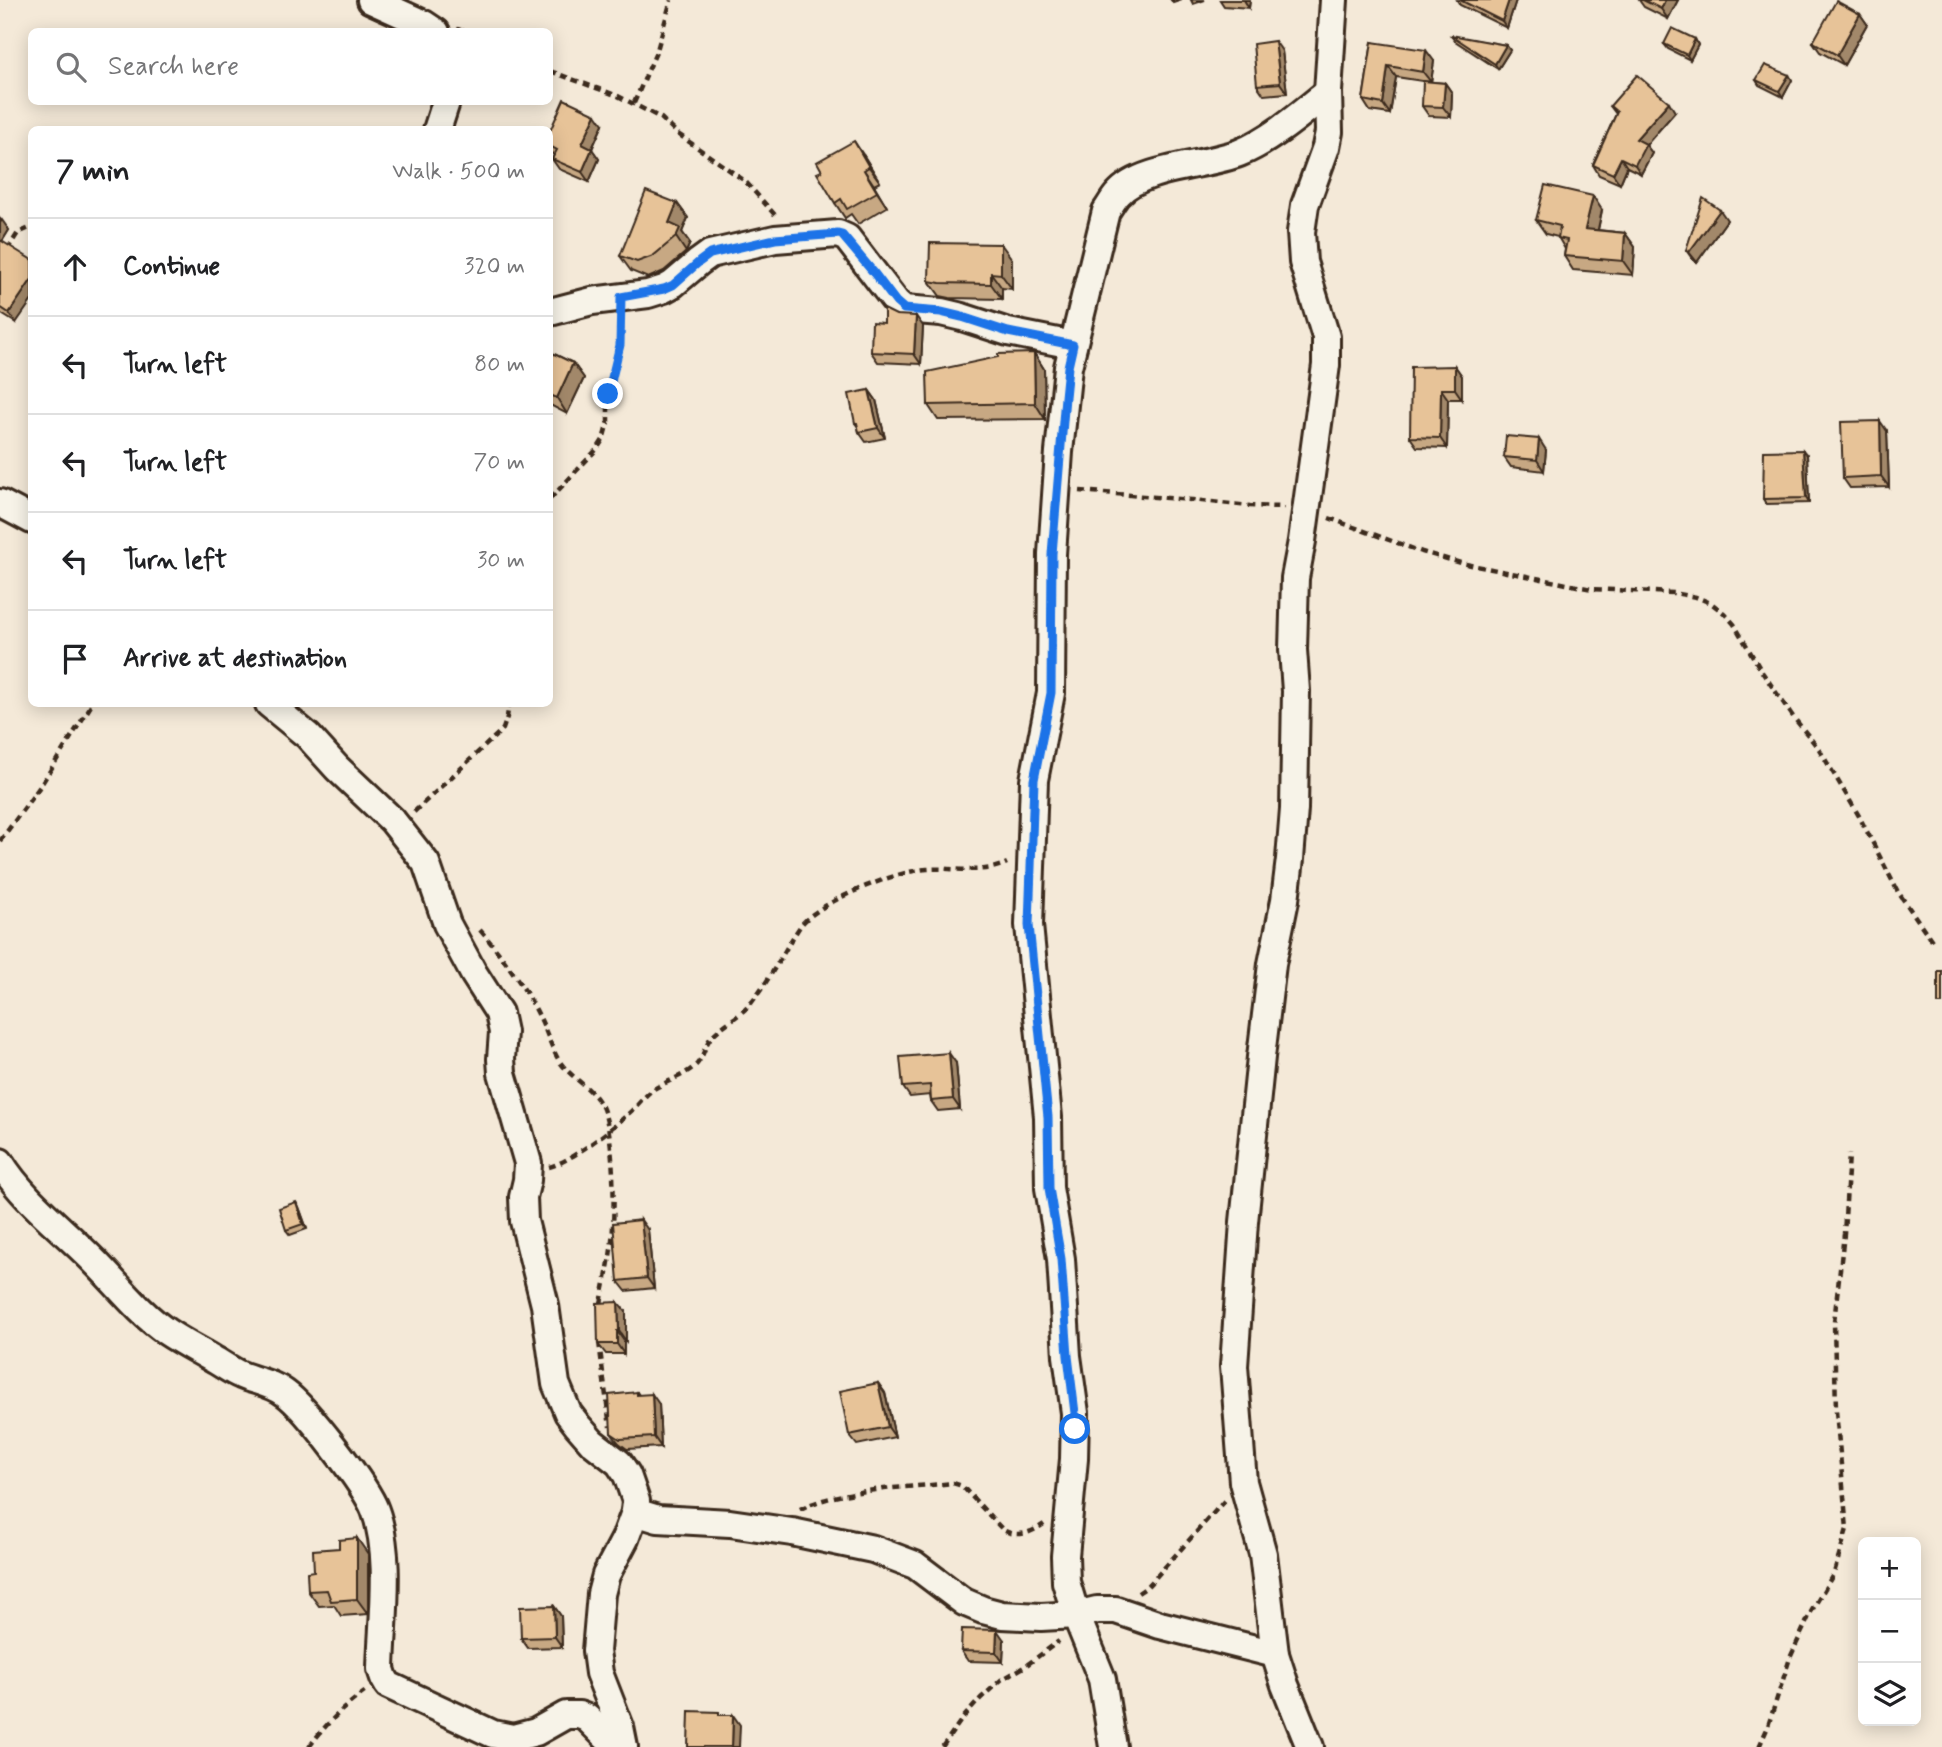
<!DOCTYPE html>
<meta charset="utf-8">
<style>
body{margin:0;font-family:Mynerve,sans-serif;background:#f6f6f6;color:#202124}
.controls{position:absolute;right:21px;bottom:21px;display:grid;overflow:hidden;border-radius:10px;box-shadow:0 4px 18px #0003}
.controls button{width:63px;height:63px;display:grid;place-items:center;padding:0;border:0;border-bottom:2px solid #e0e0e0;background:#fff;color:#202124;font:35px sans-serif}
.stop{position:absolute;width:21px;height:21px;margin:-16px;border:5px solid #1a73e8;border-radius:50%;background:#fff}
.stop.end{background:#1a73e8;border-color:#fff;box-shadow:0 2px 7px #0008}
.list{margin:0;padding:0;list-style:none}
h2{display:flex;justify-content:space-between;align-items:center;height:91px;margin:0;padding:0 28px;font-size:30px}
h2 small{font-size:23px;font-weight:400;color:#757577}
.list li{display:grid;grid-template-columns:46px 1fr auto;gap:21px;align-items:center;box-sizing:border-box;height:98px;padding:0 28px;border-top:2px solid #e0e0e0}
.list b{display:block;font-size:26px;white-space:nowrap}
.list em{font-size:23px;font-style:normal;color:#757577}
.icon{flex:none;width:38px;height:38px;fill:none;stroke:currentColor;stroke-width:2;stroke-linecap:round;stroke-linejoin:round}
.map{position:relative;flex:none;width:1942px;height:1747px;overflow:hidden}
.search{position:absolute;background:#fff;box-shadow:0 4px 18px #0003;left:28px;top:28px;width:525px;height:77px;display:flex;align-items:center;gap:18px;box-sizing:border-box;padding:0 24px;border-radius:10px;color:#757577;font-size:26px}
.panel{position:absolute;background:#fff;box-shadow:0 4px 18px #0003;left:28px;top:126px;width:525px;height:581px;border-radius:10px}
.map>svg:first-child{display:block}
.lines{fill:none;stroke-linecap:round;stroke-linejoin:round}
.minor-casing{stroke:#3b2a1e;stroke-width:32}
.path{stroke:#3b2a1e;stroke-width:4.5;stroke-dasharray:7 5;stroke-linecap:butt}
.minor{stroke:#f7f3e8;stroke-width:26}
.wall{fill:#c7a883;stroke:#3b2a1e;stroke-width:2}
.shaded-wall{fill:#a2886a;stroke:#3b2a1e;stroke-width:2}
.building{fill:#e7c398;stroke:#3b2a1e;stroke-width:2}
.route{stroke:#1a73e8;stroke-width:9}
</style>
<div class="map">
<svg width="1942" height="1747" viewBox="0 0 1942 1747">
<rect width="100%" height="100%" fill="#f4e9d8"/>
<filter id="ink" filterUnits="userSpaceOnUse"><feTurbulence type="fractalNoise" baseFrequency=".0143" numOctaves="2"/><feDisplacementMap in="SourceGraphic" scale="14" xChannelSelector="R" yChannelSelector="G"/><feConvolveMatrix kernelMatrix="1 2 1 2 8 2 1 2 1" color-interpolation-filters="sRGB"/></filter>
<g filter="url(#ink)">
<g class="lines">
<defs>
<g id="minor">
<path d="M371,0L424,24L436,32"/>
<path d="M437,130L446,102"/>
<path d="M550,312L592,301L648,294L664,289L673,284L699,262L710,254L775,239L838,234L847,238L896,302L904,309L941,312L962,317L1008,332L1073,345"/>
<path d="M0,503L32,520"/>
<path d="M269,704L308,736L337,768L392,820L426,863L447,924L474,974L499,1013L503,1032L501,1059L502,1073L528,1163L527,1180L523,1197L524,1221L545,1305L556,1384L568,1413L578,1426L592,1442L619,1463L627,1475L636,1501L635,1512L625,1539L606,1575L601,1594L596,1651L599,1673L620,1727L624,1747"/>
<path d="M0,1162C23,1200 64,1230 95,1262C119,1286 139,1313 167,1332C182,1342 198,1350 213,1359C222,1364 231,1371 241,1375C255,1381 272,1383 285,1393C306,1408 366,1486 375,1510C392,1556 382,1620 381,1669L384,1678L388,1685L493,1734L513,1738L536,1732L566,1715H579L587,1718L616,1747"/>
<path d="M635,1512L658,1519L730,1523L792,1532L873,1549L915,1565L964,1602L983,1610L1002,1615L1041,1617L1076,1615L1097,1610H1116L1160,1625L1275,1654"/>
<path d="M1113,1747L1102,1679L1076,1615L1066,1582L1065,1556L1074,1459L1075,1413L1067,1356L1061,1259L1049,1188L1048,1117L1029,925L1034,780L1051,693L1052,554L1059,452L1068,367L1106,211C1110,206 1113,199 1118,194C1141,167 1206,166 1239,153C1271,140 1302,113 1328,92"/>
<path d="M1310,1747L1285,1685L1275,1654L1263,1554L1243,1482L1234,1366L1244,1222L1261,1057L1272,964L1285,900L1290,859L1294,809L1296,691L1293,650L1295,578L1302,541L1326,365V337L1303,262L1301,232L1305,205L1326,147L1329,132L1328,92L1334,0"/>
</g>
</defs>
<use href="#minor" class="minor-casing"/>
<g class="path">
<path d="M457,29L467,32"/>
<path d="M550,71L618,96L661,118L678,134L745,181L775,215"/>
<path d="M634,103L657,50L671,0"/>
<path d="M7,250L18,233L32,227"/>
<path d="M1080,491L1192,500L1250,506L1284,507"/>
<path d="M550,499L597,449L603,440L608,422V394L620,345V319"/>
<path d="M1329,518L1422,552L1461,563L1592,589L1674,593L1696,597L1711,603L1724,613L1734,624L1762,672L1794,718L1819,749L1859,816L1898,892L1933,942"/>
<path d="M414,812L503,729L507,717L509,704"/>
<path d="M0,841L41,785L92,704"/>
<path d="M480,930C500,953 527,990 540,1018C546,1030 550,1044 557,1057C567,1076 589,1085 600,1103C615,1127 615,1211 612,1240C610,1263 604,1286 600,1309"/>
<path d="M549,1167C570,1162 612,1129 628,1114C636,1107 643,1098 651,1091C665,1081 684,1077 697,1064C704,1056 705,1044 712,1036C723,1024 741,1016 752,1002C771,978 784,950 801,925C820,901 897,871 927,869C954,867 981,875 1007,863"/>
<path d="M599,1342L610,1427"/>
<path d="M800,1509C842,1488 906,1488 953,1483L962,1486L1003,1530C1018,1538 1031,1533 1044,1524"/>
<path d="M1138,1593L1147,1587L1225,1500"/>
<path d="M309,1747C326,1724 342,1708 366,1691"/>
<path d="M942,1747L962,1719L981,1698L1001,1680L1024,1667L1059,1641"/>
<path d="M1759,1747L1767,1729L1790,1658L1811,1612L1834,1573L1847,1529L1836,1411L1834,1322L1844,1234L1849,1154"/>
</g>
<use href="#minor" class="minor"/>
</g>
<g class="wall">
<path d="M1171,0H1182L1173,3Z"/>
<path d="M1191,0H1205L1193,4Z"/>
<path d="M1220,0H1250L1249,8L1224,6Z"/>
<path d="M1457,0H1516L1507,28L1460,5Z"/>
<path d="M1639,0H1678L1668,19L1644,7Z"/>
<path d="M1860,14L1867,24L1844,65L1820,52L1813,42Z"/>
<path d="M1451,36L1506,45L1510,50L1498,69L1455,41Z"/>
<path d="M1695,39L1698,45L1690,60L1668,49L1664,44Z"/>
<path d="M1372,42L1434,61L1431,82L1445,83L1452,93L1451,117L1429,116L1422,106L1429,82L1396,77L1390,114L1370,111L1363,100Z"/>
<path d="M1282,51L1287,93L1264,95L1257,85Z"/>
<path d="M1789,75L1792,80L1783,97L1759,85L1756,80Z"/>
<path d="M1610,106L1675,112L1646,145L1652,153L1641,174L1627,167L1620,184L1599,175L1593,165L1616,114Z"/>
<path d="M603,124L592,149L599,159L589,182L559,169L552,159L554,155L550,152V131Z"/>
<path d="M864,156L880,182L874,185L887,207L858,224L851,214L845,218L835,203Z"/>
<path d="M677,203L688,218L682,232L690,243L686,252L664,271L648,278L631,271L620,256Z"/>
<path d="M1602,210L1598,230L1625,233L1635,247L1633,275L1573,270L1564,256L1565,249L1558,237L1546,234L1536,220Z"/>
<path d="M0,219L9,230L2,241L16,323L0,313Z"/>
<path d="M1727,220L1697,262L1693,260L1686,250Z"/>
<path d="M1012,259V289L1002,288V299L950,298L940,296L929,281Z"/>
<path d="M896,315L923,326L921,364L878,362L871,352L884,323Z"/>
<path d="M550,352L573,363L584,378L567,414L550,405Z"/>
<path d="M1034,353L1044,369L1045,419L938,420L928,405L998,357Z"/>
<path d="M1455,366L1462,376V399H1448L1447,448L1417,447L1410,437Z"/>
<path d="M869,390L876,400L885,438L866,442L859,432L858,427L855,423Z"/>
<path d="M1887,431L1889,487L1850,488L1843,478Z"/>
<path d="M1546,450L1544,471L1511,467L1504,457Z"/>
<path d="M1807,455L1809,503L1766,504L1763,499Z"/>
<path d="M956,1063L960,1109L938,1111L931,1101L930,1095L910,1097L903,1087Z"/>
<path d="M299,1207L307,1229L290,1235L286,1230Z"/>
<path d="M648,1230L654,1288L626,1291L618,1281Z"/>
<path d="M626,1312V1341H624V1354H606L598,1344Z"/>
<path d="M878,1383L885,1393L895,1437L857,1445L849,1435Z"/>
<path d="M637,1392L639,1395L659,1404L661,1447L627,1449L619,1443L611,1433Z"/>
<path d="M368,1554V1614L341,1616L334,1605L319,1606L308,1591L314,1571Z"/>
<path d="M554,1606L561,1616L562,1647L528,1648L521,1638Z"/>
<path d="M1004,1640L1003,1662L968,1661L961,1651Z"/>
</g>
<g class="shaded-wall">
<path d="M1244,0H1250L1249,8Z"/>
<path d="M1509,0H1516L1507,28L1502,21Z"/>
<path d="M1665,0H1678L1668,19L1661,9Z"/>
<path d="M1860,14L1867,24L1844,65L1837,55Z"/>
<path d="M1695,39L1698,45L1690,60L1687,55Z"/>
<path d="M1275,41L1282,51L1287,93L1280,83Z"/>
<path d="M1506,45L1510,50L1498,69L1495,64Z"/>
<path d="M1426,50L1434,61L1431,82L1423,72Z"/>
<path d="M1388,66L1396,77L1390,114L1383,104Z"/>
<path d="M1789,75L1792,80L1783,97L1779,91Z"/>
<path d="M1445,83L1452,93L1451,117L1443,107Z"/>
<path d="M1669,102L1675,112L1646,145L1652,153L1641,174L1635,165L1636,139Z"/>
<path d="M596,114L603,124L589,155L582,144Z"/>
<path d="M854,141L864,156L880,182L869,167Z"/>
<path d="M592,149L599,159L589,182L582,172Z"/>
<path d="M1621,158L1627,167L1620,184L1613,174Z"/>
<path d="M864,170L874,185L887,207L877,192Z"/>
<path d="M1593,196L1602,210L1595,243L1585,229Z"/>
<path d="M677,203L688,218L682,232L690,243L686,252L676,237L669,223Z"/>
<path d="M1720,210L1727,220L1697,262L1689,252Z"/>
<path d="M2,220L9,230L0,245V223Z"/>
<path d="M1625,233L1635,247L1633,275L1623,261Z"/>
<path d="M1001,244L1012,259V289L1001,274Z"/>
<path d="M991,273L1002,288V299L991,284Z"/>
<path d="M32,279V300L16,323L9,313Z"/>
<path d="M916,316L923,326L921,364L914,354Z"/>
<path d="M1034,353L1044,369L1045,419L1035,403Z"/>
<path d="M573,363L584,378L567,414L557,398Z"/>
<path d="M1455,366L1462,376V399L1455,389Z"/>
<path d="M1441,389L1448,399L1447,448L1440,438Z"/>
<path d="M869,390L876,400L885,438L878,428Z"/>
<path d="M1880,421L1887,431L1889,487L1881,476Z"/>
<path d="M1539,439L1546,450L1544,471L1537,460Z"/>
<path d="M1803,450L1807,455L1809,503L1806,498Z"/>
<path d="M949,1053L956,1063L960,1109L953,1099Z"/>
<path d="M296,1202L299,1207L307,1229L303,1224Z"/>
<path d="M641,1220L648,1230L654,1288L647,1278Z"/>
<path d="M618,1302L626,1312V1341L619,1331Z"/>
<path d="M617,1331L624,1341V1354L617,1344Z"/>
<path d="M878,1383L885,1393L895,1437L888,1427Z"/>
<path d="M652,1394L659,1404L661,1447L654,1437Z"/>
<path d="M357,1538L368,1554V1614L357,1599Z"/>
<path d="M554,1606L561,1616L562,1647L555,1637Z"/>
<path d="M997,1630L1004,1640L1003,1662L996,1652Z"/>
<path d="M733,1715L740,1725L739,1747H732Z"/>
</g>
<g class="building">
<path d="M1460,0H1509L1502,21Z"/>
<path d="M1643,0H1665L1661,9Z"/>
<path d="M1836,1L1860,14L1837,55L1813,42Z"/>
<path d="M1672,28L1695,39L1687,55L1664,44Z"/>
<path d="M1451,35L1506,45L1495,64Z"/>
<path d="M1275,41L1280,83L1257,85L1253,44Z"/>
<path d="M1372,42L1426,50L1423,72L1388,66L1383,104L1363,100Z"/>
<path d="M1765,65L1789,75L1779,91L1756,80Z"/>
<path d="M1637,75L1669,102L1636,139L1646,144L1635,165L1621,158L1613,174L1593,165L1617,112L1610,106Z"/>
<path d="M1423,81L1445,83L1443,107L1422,106Z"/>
<path d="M564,99L596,114L582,144L592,149L582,172L552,159L557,150L550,146V131Z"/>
<path d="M854,141L869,167L864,170L877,192L847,209L841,199L835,203L817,173L822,171L817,162Z"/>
<path d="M1545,185L1593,196L1585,229L1625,233L1623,261L1564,256L1567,240L1558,238L1560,226L1536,220Z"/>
<path d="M646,191L677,203L669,223L680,228L676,237L653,256L637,262L620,256Z"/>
<path d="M1703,198L1720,210L1689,252L1686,250Z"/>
<path d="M0,240L32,260V279L9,313L0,307Z"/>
<path d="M930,243L1001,244V274L991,273V284L940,283L929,281Z"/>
<path d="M884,309L896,315L916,316L914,354L871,352L872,322L884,323Z"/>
<path d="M550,352L573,363L557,398L550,395Z"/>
<path d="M1034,353L1035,403L928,405L927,372L998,357V354Z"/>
<path d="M1455,366V389H1441L1440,438L1410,437L1411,367Z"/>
<path d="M869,390L878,428L859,432L857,423H855L849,394Z"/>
<path d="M1880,421L1881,476L1843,478L1841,422Z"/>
<path d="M1506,436L1539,439L1537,460L1504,457Z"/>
<path d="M1803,450L1806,498L1763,499L1764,451Z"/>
<rect x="1938" y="971" width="4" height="33"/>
<path d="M949,1053L953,1099L931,1101L930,1085L903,1087L900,1057Z"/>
<path d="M296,1202L303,1224L286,1230L279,1208Z"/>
<path d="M641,1220L647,1278L618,1281L613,1223Z"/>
<path d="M618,1302L619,1331H617V1344H598L597,1303Z"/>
<path d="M878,1383L888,1427L849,1435L840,1391Z"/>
<path d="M637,1392V1395L652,1394L654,1437L620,1439L611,1433L609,1395Z"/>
<path d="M357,1538V1599L331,1601L327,1590L308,1591L307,1572L314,1571L313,1550L339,1548V1540Z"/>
<path d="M554,1606L555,1637L521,1638L520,1607Z"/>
<path d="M962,1629L997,1630L996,1652L961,1651Z"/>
<path d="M689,1711L719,1712V1715H733L732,1747H688Z"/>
</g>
</g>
<g class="lines" filter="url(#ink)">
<path class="route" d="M608,394L620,345L621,297L664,289L673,285L699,262L710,254L775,239L838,234L842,235L874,273L896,302L904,309L941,312L962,317L1008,332L1073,345L1068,367L1065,397L1052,554L1051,693L1034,780L1029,925L1048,1117L1049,1188L1061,1259L1068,1356L1075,1413V1429"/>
</g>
</svg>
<div class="controls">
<button>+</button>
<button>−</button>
<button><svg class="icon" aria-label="layers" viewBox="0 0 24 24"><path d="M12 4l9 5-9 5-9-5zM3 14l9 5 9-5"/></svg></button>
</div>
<div class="stop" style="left:1075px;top:1429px"></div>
<div class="stop end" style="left:608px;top:394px"></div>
<div class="search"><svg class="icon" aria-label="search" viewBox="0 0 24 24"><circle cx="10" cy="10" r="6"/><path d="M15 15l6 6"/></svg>Search here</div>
<section class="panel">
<h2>7 min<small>Walk · 500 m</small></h2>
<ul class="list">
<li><svg class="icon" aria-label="ahead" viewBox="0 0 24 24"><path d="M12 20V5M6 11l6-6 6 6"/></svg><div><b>Continue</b></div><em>320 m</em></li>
<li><svg class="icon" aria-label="left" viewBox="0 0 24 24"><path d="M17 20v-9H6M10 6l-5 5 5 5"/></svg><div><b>Turn left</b></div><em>80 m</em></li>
<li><svg class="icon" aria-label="left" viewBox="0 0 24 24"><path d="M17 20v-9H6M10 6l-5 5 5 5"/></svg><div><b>Turn left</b></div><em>70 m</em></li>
<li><svg class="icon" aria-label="left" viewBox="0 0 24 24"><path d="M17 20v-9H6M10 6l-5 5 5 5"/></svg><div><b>Turn left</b></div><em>30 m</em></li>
<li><svg class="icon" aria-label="arrive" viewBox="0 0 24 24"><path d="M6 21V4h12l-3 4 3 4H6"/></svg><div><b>Arrive at destination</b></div></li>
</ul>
</section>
</div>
